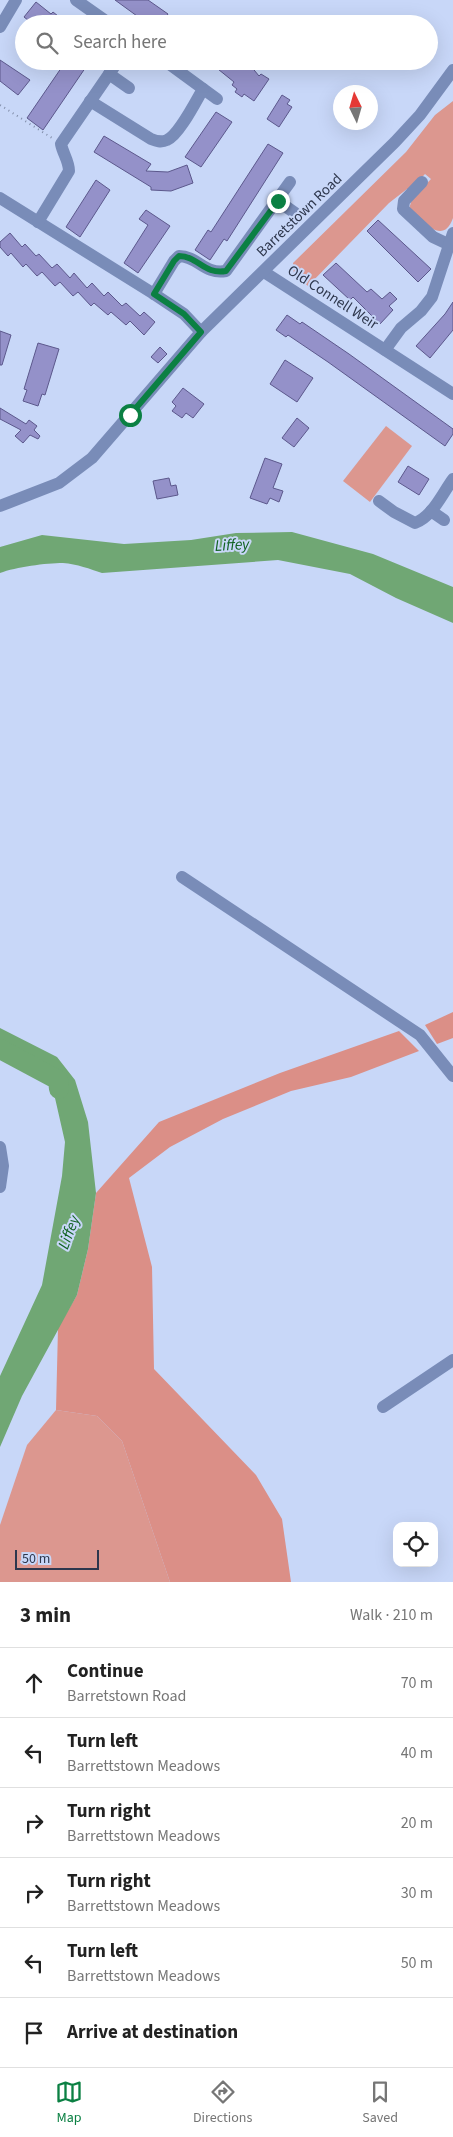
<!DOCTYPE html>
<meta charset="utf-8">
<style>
body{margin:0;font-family:"Source Sans 3",sans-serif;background:#f6f6f6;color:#222}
.controls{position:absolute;right:15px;bottom:15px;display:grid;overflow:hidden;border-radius:10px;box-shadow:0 5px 20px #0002}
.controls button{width:45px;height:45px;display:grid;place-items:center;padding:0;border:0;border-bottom:1px solid #e0e0e0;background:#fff;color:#222;font:25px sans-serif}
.compass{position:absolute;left:333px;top:85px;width:45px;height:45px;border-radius:50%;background:#fff;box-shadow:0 5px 20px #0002;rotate:355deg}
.scale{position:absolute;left:15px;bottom:12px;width:84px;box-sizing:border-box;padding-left:5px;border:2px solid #2e374d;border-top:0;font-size:14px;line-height:18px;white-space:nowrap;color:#2e374d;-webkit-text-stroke:4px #c8d7f8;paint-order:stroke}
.stop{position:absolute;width:15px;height:15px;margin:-11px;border:4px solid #0b8043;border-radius:50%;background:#fff}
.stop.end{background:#0b8043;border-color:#fff;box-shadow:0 1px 5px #0008}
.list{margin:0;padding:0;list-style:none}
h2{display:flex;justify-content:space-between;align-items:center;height:65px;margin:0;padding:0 20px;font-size:21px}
h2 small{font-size:16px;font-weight:400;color:#767676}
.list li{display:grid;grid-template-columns:32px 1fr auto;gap:15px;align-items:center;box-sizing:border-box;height:70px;padding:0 20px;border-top:1px solid #e0e0e0}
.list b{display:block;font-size:19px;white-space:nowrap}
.list p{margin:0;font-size:16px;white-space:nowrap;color:#767676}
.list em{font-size:16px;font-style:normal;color:#767676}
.icon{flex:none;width:28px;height:28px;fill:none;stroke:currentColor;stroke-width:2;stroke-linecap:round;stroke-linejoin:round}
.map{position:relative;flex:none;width:453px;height:1582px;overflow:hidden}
.search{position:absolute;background:#fff;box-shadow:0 5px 20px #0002;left:15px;right:15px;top:15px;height:55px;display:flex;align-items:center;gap:12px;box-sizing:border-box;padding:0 18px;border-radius:28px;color:#767676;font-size:19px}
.sheet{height:485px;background:#fff}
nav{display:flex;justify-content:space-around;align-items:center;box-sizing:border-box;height:70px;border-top:1px solid #e0e0e0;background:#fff;font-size:14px;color:#767676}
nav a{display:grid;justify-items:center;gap:2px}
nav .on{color:#0b8043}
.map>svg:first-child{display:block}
.green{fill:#dc978f}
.forest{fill:#db8f87}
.water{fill:#70a774}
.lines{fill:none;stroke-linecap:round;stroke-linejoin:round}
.river{stroke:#70a774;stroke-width:20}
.building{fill:#9491c9;stroke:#5c588c}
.path{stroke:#828eaa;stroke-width:2;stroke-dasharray:1 4;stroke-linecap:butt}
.minor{stroke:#798cb8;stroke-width:12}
.route{stroke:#0b8043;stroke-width:6}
.labels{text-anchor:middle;stroke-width:4;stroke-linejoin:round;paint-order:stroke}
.street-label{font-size:15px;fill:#2e374d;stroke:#c8d7f8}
.water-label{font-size:16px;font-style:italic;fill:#126323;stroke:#c8d7f8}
</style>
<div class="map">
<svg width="453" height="1582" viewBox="0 0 453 1582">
<rect width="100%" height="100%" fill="#c8d7f8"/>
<g class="green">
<path d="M453,101V218C443,247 421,220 409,209L412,199L431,179L425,174L409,191L407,189L389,203L308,286L294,275L293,263L406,152L435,115Z"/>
<path d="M386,426L412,446L370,502L343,481Z"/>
<path d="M56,1410L97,1416L122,1441L170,1582H0V1525L27,1445Z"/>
</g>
<g class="forest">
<path d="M453,1012V1038L437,1044L425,1025Z"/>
<path d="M399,1031L419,1051L351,1077L291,1091L223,1119L170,1147L129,1178L152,1267L154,1369L256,1475L282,1519L291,1582H170L122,1441L97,1416L56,1410L58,1328L77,1295L88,1249L96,1193L159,1122L280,1073Z"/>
</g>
<g class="water">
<path d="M292,532L373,554L453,587V623L396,598L350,574L278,560L102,573C90,569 77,564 63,563C46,563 16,567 0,573V547L42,535L124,544L191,540L236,533Z"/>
<path d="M0,1028L57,1057L75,1080L88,1122L96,1193L88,1249L77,1295L22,1396L0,1447V1376L42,1285L62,1176L65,1142L55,1098L39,1066C26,1061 12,1065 0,1059Z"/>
</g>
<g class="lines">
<path class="river" d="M0,1049L58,1080L59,1089"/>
</g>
<g class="building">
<path d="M115,0H148L168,14L161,24H148Z"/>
<path d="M36,2L51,14L53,12L68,24H33L24,17Z"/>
<path d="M0,60L30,80L18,95L0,81Z"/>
<path d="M66,61H90L43,130L27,118Z"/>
<path d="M208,61H235L244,68L250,65L259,76L261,74L269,79L254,101L244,94L242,97L235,92L237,89L232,85L234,82Z"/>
<path d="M282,95L290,100L287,104L292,107L279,127L267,119Z"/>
<path d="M216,112L232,122L201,167L185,157Z"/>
<path d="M104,136L151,164L146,171L168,172L187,165L193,183L171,191L151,190V187L94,152Z"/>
<path d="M268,144L283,153L227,241L224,239L210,260L195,250L208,230L211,232Z"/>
<path d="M96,180L110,190L80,237L66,227Z"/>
<path d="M146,210L170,226L138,273L124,263L148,225L139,219Z"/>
<path d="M378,220L431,269L418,282L367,231Z"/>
<path d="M10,233L22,247L25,244L36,256L39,254L52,268L57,264L70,278L74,273L87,288L92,283L104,296L108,292L122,306L126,303L140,316L144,312L155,322L144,335L130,321L126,325L111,312L108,315L94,303L91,306L78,292L73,296L60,282L55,286L42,272L37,276L26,264L23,267L11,253L8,256L0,247V242Z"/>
<path d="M336,263L367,292L371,289L382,299L390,292L397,299L389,306L393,310L380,324L353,297L350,300L323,275Z"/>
<path d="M453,302V330L430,358L416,346L445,314Z"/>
<path d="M287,315L300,324L302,322L349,354L453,429V434L445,446L328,362L288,335L286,337L276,330Z"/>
<path d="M0,331L11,335L2,365H0Z"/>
<path d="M38,343L59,349L45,395L42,394L38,406L23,401L27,390L24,389Z"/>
<path d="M160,347L167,354L158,363L151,357Z"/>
<path d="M285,360L313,378L297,402L270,384Z"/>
<path d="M183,388L204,404L193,418L186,413L182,418L172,411L176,406L172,402Z"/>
<path d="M0,408L26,424L29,420L37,426L34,430L40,436L38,439L30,435L23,443L15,436L21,430L0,419Z"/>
<path d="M297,418L309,428L294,447L282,438Z"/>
<path d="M265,458L282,464L273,488L283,491L279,502L270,498L267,504L250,498Z"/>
<path d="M408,466L429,479L419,495L398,482Z"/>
<path d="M169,478L171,486L176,485L178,495L157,499L153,481Z"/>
</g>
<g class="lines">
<path class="path" d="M0,105L52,138"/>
<g class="minor">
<path d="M76,0L110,24"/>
<path d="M0,27L16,0"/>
<path d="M165,61L217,99"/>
<path d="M109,74L129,88"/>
<path d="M90,101L151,139C156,141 161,143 167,140C179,135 196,101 203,89"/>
<path d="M422,182L404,201L403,209L433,237L450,245"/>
<path d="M0,198L154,294L184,314L201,332"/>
<path d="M278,201L295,213"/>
<path d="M38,222L69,171C69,161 63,154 61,144L118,61"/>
<path d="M264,272L453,394"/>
<path d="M154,294L174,261L179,256C198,256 204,275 226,271L290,182"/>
<path d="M385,350L401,328L421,311L432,297L453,233"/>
<path d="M379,501L394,512L415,523C433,516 442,494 453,479"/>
<path d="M0,506L59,483L92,458L201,332L395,142L420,115L453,70"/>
<path d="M431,511L444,520"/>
<path d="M182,877L420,1035L453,1076"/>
<path d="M0,1147L3,1166L0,1187"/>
<path d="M383,1407L453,1360"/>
</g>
</g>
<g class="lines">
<path class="route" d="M130,415L201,332L184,314L154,294L174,261L179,256C198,256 204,275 226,271L278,201"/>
</g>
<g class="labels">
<g class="street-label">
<text transform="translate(299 215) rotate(-44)" y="5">Barretstown Road</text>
<text transform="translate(333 297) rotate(33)" y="5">Old Connell Weir</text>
</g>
<g class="water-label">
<text transform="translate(232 544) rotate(-3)" y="6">Liffey</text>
<text transform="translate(68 1232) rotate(-69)" y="6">Liffey</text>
</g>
</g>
</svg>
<div class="controls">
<button><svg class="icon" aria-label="locate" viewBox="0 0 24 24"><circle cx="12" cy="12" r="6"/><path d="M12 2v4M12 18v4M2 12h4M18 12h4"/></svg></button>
</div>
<svg class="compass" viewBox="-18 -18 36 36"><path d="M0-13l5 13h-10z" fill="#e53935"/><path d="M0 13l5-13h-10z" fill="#767676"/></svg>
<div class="scale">50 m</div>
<div class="stop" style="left:130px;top:415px"></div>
<div class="stop end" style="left:278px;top:201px"></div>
<div class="search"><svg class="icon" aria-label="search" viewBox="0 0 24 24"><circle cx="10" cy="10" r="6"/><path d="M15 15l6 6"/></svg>Search here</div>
</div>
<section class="sheet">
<h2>3 min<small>Walk · 210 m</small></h2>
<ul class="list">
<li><svg class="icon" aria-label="ahead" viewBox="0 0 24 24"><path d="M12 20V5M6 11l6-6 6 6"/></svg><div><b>Continue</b><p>Barretstown Road</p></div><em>70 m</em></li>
<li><svg class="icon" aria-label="left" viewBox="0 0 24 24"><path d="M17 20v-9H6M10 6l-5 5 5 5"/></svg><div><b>Turn left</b><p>Barrettstown Meadows</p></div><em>40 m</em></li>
<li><svg class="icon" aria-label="right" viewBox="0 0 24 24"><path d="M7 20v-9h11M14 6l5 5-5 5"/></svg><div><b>Turn right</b><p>Barrettstown Meadows</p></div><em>20 m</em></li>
<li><svg class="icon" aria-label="right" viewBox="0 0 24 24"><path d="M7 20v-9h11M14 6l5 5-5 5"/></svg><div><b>Turn right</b><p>Barrettstown Meadows</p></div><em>30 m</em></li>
<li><svg class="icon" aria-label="left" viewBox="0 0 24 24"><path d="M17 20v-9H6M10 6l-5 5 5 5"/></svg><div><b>Turn left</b><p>Barrettstown Meadows</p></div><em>50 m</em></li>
<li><svg class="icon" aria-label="arrive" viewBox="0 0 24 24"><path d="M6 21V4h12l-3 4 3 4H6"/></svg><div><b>Arrive at destination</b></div></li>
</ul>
</section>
<nav>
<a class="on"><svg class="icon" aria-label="map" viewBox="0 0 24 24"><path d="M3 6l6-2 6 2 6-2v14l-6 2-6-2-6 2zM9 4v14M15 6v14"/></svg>Map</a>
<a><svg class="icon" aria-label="directions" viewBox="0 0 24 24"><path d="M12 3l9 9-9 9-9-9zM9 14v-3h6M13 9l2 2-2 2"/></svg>Directions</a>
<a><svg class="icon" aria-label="saved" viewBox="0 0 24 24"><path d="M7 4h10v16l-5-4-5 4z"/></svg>Saved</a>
</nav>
